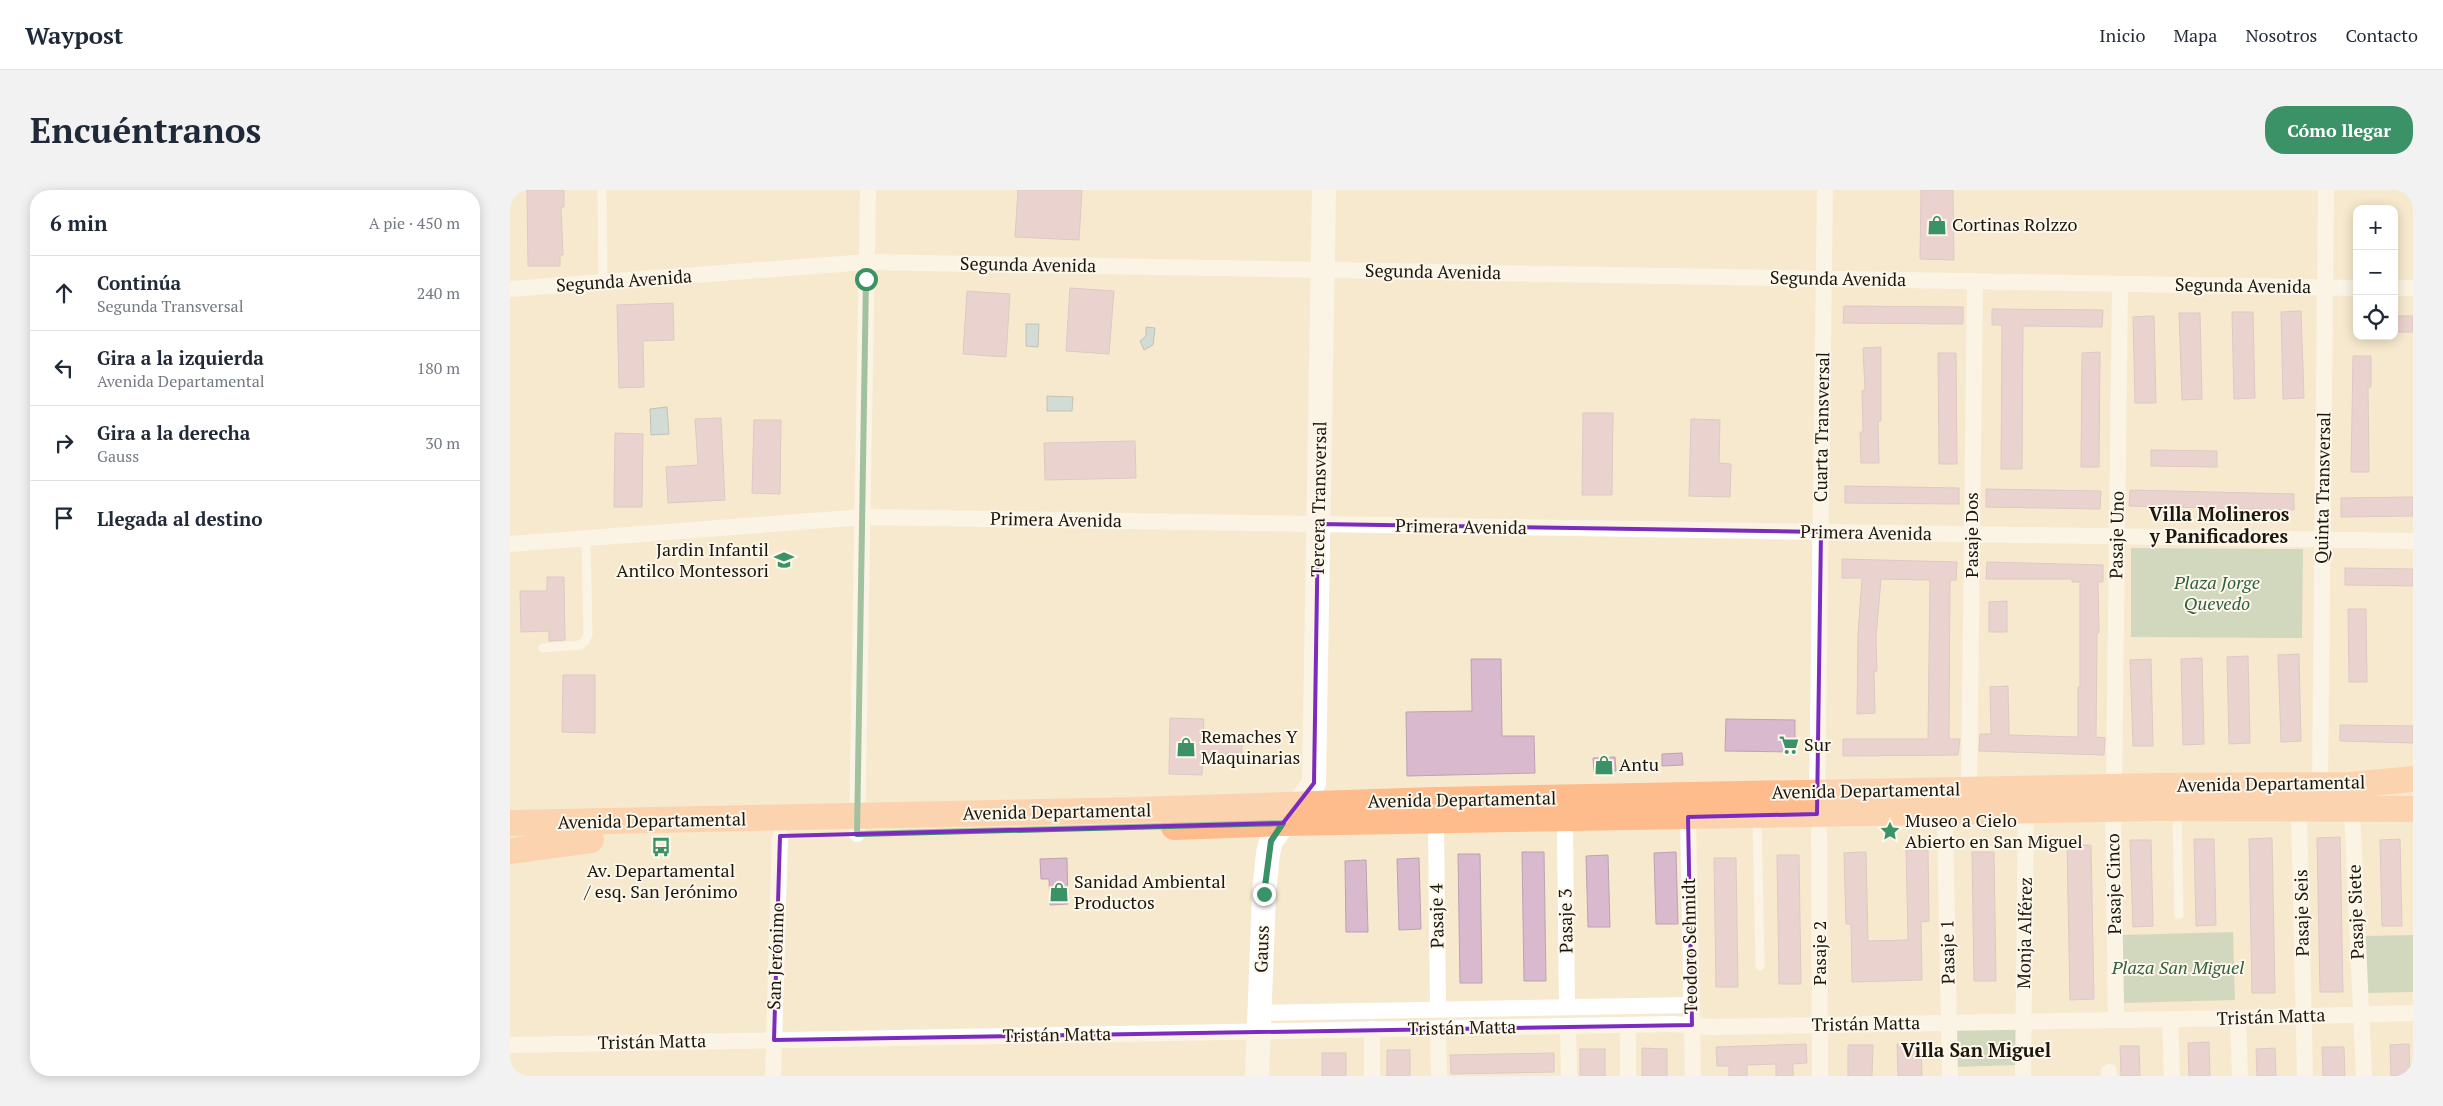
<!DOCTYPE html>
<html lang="es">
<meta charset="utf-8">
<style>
body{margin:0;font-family:"PT Serif",serif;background:#f2f2f3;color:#1f2937}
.controls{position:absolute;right:15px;top:15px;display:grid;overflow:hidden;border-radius:10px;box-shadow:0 2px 12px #0003}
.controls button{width:45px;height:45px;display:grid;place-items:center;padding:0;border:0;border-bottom:1px solid #e0e1e3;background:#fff;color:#1f2937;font:25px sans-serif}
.stop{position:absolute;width:15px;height:15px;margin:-11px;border:4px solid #3b9267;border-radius:50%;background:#fff}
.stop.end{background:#3b9267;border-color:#fff;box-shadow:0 1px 5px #0008}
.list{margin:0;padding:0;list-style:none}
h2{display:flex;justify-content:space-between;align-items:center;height:65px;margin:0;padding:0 20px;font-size:21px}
h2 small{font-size:16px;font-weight:400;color:#747a83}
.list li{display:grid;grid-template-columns:32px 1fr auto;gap:15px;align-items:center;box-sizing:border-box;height:75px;padding:0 20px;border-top:1px solid #e0e1e3}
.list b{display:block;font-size:19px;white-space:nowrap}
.list p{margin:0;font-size:16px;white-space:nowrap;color:#747a83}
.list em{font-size:16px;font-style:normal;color:#747a83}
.icon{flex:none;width:28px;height:28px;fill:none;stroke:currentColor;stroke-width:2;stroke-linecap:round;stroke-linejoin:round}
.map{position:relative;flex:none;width:1903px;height:886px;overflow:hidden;border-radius:20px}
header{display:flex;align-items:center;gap:30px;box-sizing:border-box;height:70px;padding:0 25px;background:#fff;border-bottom:1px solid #e0e1e3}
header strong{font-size:24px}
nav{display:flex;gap:28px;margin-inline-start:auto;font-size:18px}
.intro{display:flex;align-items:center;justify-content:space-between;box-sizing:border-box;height:120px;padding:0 30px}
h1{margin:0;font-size:35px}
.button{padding:12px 22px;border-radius:20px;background:#3b9267;color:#fff;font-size:18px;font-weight:700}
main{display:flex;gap:30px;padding:0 30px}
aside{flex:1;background:#fff;border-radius:20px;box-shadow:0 2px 12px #0003}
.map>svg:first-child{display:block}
.green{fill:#a5c3ac}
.water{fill:#a7cade;stroke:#7d949f}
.building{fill:#d9b9ce;stroke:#bda2b4}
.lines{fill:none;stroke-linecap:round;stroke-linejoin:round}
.lane{stroke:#fff;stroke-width:9}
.street{stroke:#fff;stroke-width:16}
.secondary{stroke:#fff;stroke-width:24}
.primary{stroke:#febb8b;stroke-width:26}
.route{stroke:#3b9267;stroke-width:6}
.marked{fill:none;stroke:#7b2cbf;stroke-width:4;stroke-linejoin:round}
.labels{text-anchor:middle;stroke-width:4;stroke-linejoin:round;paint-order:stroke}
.poi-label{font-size:18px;fill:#1c170d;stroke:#fdf7ec;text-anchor:start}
.street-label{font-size:18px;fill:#1c170d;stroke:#fdf7ec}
.park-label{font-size:18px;font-style:italic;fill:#2f603f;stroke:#fdf7ec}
.neighbourhood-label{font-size:19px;font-weight:bold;fill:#1c170d;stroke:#fdf7ec}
</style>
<header>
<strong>Waypost</strong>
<nav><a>Inicio</a><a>Mapa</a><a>Nosotros</a><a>Contacto</a></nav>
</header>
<div class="intro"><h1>Encuéntranos</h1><a class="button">Cómo llegar</a></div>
<main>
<aside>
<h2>6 min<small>A pie · 450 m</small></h2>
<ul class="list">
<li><svg class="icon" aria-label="ahead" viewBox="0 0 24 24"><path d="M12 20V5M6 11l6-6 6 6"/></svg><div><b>Continúa</b><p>Segunda Transversal</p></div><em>240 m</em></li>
<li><svg class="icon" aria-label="left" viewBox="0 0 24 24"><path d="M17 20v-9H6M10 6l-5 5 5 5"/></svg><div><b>Gira a la izquierda</b><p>Avenida Departamental</p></div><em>180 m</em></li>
<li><svg class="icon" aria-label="right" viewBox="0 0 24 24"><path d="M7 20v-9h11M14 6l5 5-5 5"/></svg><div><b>Gira a la derecha</b><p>Gauss</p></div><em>30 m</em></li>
<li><svg class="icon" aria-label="arrive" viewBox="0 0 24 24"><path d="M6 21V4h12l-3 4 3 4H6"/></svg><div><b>Llegada al destino</b></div></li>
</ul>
</aside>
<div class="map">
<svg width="1903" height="886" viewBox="0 0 1903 886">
<rect width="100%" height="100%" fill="#f7e9cd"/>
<g class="green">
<path d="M1621,358L1793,359L1792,448L1621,447Z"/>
<path d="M1723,742L1725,810L1614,813L1612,745Z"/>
<path d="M1903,745V802L1856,803L1855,746Z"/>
<path d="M1507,838L1508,875L1444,877L1443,840Z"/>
</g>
<g class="water">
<path d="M516,134H529L528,157L516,156Z"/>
<path d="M636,137L645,138L643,155L634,160L630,151L636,146Z"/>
<path d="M537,206L563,207L562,221H537Z"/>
<path d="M157,217L159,244L141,245L140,219Z"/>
</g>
<g class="building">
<path d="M17,0H54V17H51L53,65H50V76H18Z"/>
<path d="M508,0H572L569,50L505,47Z"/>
<path d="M1411,0H1443L1444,70L1410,69Z"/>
<path d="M560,98L604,101L599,164L556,161Z"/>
<path d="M457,101L500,104L496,167L453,164Z"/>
<path d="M163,113L164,150L133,151L134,197L109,198L107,115Z"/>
<path d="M1334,116L1453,117V134L1333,133Z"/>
<path d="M1482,119L1593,120L1592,137L1513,136L1512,279H1491L1492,135H1482Z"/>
<path d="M1791,121L1794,208L1773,209L1771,122Z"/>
<path d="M1722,122H1743L1745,208L1724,209Z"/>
<path d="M1669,123H1690L1692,209L1672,210Z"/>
<path d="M1644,126L1646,213H1625L1623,127Z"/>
<rect x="1884" y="126" width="19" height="16"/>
<path d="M1371,157V231H1368L1369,273H1351L1350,242H1353L1352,201L1355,200L1353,158Z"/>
<path d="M1590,162L1589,277H1571L1572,163Z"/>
<path d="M1428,163H1446L1447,274H1429Z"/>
<path d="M1843,166H1861V197H1858L1859,282H1841Z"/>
<path d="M1073,223H1103L1102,305H1072Z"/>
<path d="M211,228L215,310L158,313L156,277L188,275L185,229Z"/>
<path d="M1181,229L1210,230L1209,273L1221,274L1220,307L1179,306Z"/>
<path d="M244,230H271L270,304L242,303Z"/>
<path d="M105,243L133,244L132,317H104Z"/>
<path d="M625,251L626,288L535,290L534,253Z"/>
<path d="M1641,260L1707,261V277L1641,276Z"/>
<path d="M1335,296L1449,298V314L1335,313Z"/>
<path d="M1476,299L1591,301L1590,319L1476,317Z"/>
<path d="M1620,300L1784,304V320L1619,316Z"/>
<path d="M1903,307V326L1831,327V308Z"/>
<path d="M1332,369L1447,372L1446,390H1440L1439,549H1450L1448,565L1333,566V549H1418L1420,390L1371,389L1366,447L1367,481H1364L1365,523L1347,524L1348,444L1352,388H1332Z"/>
<path d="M1477,372L1593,375V392H1588L1589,443H1587L1586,547L1595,548L1594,565L1469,561L1470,544H1481L1480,497L1498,496L1499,545L1568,547V497H1570V392H1562V389H1476Z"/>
<path d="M1835,378L1903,379V396L1835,395Z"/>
<path d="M37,387H54L55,450L39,451V441L11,442L10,401H37Z"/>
<path d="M1497,411V442H1479V412Z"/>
<path d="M1838,419H1856L1857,492H1839Z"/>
<path d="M1789,464L1791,551L1771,552L1768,465Z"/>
<path d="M1738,466L1740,553L1719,554L1717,467Z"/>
<path d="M1692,468L1694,554L1673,555L1671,469Z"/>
<path d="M961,469H991L992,546H1024L1025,583L897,586L896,522L962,521Z"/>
<path d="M1641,469L1643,556H1623L1620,470Z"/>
<path d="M53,485H85V543L52,542Z"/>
<path d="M660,528L694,529L693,546L732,547V565L693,564L692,585L659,584Z"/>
<path d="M1216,529L1285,530V562L1215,561Z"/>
<path d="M1830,535L1903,536V553L1830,551Z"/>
<path d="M1172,563L1173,575L1152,576V564Z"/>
<path d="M1105,567L1106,581L1084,582L1083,568Z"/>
<path d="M1830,647L1833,802H1810L1807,648Z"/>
<path d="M1762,648L1765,803H1742L1739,649Z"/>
<path d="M1684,649H1704L1706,735L1686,736Z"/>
<path d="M1890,649L1892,736H1872L1870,650Z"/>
<path d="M1620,650H1641L1643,736L1623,737Z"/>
<path d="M1557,655H1581L1584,809L1560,810Z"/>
<path d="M1396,660H1418L1419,731L1411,732L1412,790L1342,792L1341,734H1336L1334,663L1356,662L1358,751L1398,750Z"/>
<path d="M1012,662H1034L1036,791H1014Z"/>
<path d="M1166,662L1168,734H1146L1144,663Z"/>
<path d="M1462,662H1484L1486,791H1464Z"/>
<path d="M948,664H970L972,793H950Z"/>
<path d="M1098,665L1100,737H1078L1076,666Z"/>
<path d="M1267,665H1289L1291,794H1269Z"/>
<path d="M557,668L558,714L540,715L539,689H531L530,669Z"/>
<path d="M909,668L911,739L889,740L887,669Z"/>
<path d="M1204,668H1226L1228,797H1206Z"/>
<path d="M856,670L858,742H836L835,671Z"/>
<path d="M1699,852L1700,886H1679L1678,853Z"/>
<path d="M1411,853L1412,886H1388L1387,854Z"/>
<path d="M1296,854L1297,873L1283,874V886H1266V874L1237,875V886H1219V876H1207L1206,857Z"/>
<path d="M1899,854L1900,886H1881L1880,855Z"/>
<path d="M1338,855H1363L1362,886H1338Z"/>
<path d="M1610,856H1629L1630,886H1611Z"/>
<path d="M1812,857H1834L1835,886H1813Z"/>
<path d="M1132,858L1157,859V886H1132Z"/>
<path d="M1765,858L1766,886H1747L1746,859Z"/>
<rect x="1070" y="859" width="25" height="27"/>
<rect x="877" y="860" width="23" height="26"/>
<rect x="812" y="863" width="24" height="23"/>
<path d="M1044,863V882L941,884L940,865Z"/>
</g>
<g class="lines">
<g class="lane">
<path d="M92,0L93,92"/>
<path d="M33,458L70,455L75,451L78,445L76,348"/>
<path d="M1667,621L1669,725"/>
<path d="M1247,627L1250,776"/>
</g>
<g class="street">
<path d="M1884,98H1903"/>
<path d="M0,99L357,72L1847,98"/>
<path d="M0,354L354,327L1903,351"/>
<path d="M1810,595L1816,0"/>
<path d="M1604,597L1610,94"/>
<path d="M1459,599L1465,91"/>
<path d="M1307,612L1315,0"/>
<path d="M1603,619L1606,830"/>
<path d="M1789,620L1795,886"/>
<path d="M1842,620L1854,886"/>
<path d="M1178,627L1183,886"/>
<path d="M926,632L928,819"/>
<path d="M1435,638L1440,886"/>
<path d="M1309,641L1310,886"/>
<path d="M347,644L358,0"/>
<path d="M1055,644L1057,817"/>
<path d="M750,823L1182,815"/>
<path d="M1728,828L1730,886"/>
<path d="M1660,829L1662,886"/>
<path d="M1118,835V886"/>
<path d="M1058,836L1059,886"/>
<path d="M928,838L929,886"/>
<path d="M0,855L1163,834L1200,837L1728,828L1903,823"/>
<path d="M1599,882V886"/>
<path d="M263,886L270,646"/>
<path d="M862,886V839"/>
<path d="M1513,886L1516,611"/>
</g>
<path class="secondary" d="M747,886L754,704L758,663L761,651L804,593L814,0"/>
<g class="primary">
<path d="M0,633L626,620L927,610L1649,596L1840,595L1903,589"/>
<path d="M664,637L773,633L1648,618L1903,619"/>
<path d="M0,661L81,650"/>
</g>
</g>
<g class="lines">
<path class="route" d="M356,89L347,644L773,633L761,651L754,704"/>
</g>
<path d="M0 0H1903V886H0ZM808,334L1311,342L1307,624L1178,627L1182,835L264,850L270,646L773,633L804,593Z" fill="#f7e9cd" fill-opacity=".55" fill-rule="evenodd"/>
<path class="marked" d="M808,334L1311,342L1307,624L1178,627L1182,835L264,850L270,646L773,633L804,593Z"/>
<defs>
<symbol id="shop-bare" viewBox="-9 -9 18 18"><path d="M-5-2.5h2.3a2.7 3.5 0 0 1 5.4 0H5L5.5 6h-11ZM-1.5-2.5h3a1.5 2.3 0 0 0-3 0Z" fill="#3b9267" stroke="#fdf7ec" stroke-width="2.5" paint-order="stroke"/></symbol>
<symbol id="school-bare" viewBox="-9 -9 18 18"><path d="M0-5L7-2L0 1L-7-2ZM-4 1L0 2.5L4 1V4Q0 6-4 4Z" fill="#3b9267" stroke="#fdf7ec" stroke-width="2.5" paint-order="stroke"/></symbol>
<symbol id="supermarket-bare" viewBox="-9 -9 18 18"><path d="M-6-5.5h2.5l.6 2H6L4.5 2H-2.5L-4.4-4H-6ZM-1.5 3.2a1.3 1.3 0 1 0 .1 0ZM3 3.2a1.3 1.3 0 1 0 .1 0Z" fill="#3b9267" stroke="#fdf7ec" stroke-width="2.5" paint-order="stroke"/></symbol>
<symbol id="sight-bare" viewBox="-9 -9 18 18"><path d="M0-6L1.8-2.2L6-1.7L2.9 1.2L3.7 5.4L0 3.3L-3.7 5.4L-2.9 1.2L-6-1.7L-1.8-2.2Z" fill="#3b9267" stroke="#fdf7ec" stroke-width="2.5" paint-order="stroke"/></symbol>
<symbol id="bus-bare" viewBox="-9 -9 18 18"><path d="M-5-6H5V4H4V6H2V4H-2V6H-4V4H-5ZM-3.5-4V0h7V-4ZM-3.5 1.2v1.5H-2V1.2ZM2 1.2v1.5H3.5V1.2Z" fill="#3b9267" stroke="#fdf7ec" stroke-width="2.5" paint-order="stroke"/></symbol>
</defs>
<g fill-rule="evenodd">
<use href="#shop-bare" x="1413" y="21" width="28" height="28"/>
<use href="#school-bare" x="260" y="356" width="28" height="28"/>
<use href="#supermarket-bare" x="1265" y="541" width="28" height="28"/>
<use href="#shop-bare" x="662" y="543" width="28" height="28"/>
<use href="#shop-bare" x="1080" y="561" width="28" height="28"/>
<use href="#sight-bare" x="1366" y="627" width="28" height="28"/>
<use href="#bus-bare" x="137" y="643" width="28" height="28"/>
<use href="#shop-bare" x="535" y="688" width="28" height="28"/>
</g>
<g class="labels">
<g class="poi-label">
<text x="1442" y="41">Cortinas Rolzzo</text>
<text x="259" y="366" text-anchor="end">Jardin Infantil<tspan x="259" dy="21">Antilco Montessori</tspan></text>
<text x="691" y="553">Remaches Y<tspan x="691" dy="21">Maquinarias</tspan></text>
<text x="1294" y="561">Sur</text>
<text x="1109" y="581">Antu</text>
<text x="1395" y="637">Museo a Cielo<tspan x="1395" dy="21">Abierto en San Miguel</tspan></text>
<text x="151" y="687" text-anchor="middle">Av. Departamental<tspan x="151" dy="21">/ esq. San Jerónimo</tspan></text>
<text x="564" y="698">Sanidad Ambiental<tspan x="564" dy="21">Productos</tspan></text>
</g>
<g class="street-label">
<text transform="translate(518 75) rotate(1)" y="6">Segunda Avenida</text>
<text transform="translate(923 82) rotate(1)" y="6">Segunda Avenida</text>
<text transform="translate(1328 89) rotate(1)" y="6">Segunda Avenida</text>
<text transform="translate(114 91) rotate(-4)" y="6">Segunda Avenida</text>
<text transform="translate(1733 96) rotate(1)" y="6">Segunda Avenida</text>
<text transform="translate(1312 237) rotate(-89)" y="6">Cuarta Transversal</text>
<text transform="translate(1813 298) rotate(-89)" y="6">Quinta Transversal</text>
<text transform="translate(809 309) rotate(-89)" y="6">Tercera Transversal</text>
<text transform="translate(546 330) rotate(1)" y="6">Primera Avenida</text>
<text transform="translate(951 337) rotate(1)" y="6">Primera Avenida</text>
<text transform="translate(1356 343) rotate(1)" y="6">Primera Avenida</text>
<text transform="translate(1462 345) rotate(-90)" y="6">Pasaje Dos</text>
<text transform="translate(1607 345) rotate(-89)" y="6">Pasaje Uno</text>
<text transform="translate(1761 594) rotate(-1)" y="6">Avenida Departamental</text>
<text transform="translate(1356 601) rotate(-1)" y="6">Avenida Departamental</text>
<text transform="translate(952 610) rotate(-1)" y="6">Avenida Departamental</text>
<text transform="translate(547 622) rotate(-1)" y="6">Avenida Departamental</text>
<text transform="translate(142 631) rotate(-1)" y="6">Avenida Departamental</text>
<text transform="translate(1604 694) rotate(-91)" y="6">Pasaje Cinco</text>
<text transform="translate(1846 722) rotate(-92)" y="6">Pasaje Siete</text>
<text transform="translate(1792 723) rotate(-91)" y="6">Pasaje Seis</text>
<text transform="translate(927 726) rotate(-91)" y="6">Pasaje 4</text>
<text transform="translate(1056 731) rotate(-91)" y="6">Pasaje 3</text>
<text transform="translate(1515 743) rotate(-89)" y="6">Monja Alférez</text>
<text transform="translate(1180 756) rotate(-91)" y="6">Teodoro Schmidt</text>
<text transform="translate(752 759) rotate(-88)" y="6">Gauss</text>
<text transform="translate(1438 762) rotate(-91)" y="6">Pasaje 1</text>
<text transform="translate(1310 763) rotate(-90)" y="6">Pasaje 2</text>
<text transform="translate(266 766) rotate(-88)" y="6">San Jerónimo</text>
<text transform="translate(1761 827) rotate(-2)" y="6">Tristán Matta</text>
<text transform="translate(1356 834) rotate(-1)" y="6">Tristán Matta</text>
<text transform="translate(952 838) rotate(-1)" y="6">Tristán Matta</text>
<text transform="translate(547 845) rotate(-1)" y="6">Tristán Matta</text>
<text transform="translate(142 852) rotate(-1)" y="6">Tristán Matta</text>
</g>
<g class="park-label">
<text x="1707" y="399">Plaza Jorge<tspan x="1707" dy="21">Quevedo</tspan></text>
<text x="1668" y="784">Plaza San Miguel</text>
</g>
<g class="neighbourhood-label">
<text x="1709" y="331">Villa Molineros<tspan x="1709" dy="22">y Panificadores</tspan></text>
<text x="1466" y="867">Villa San Miguel</text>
</g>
</g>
</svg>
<div class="controls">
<button>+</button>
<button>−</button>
<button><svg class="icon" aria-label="locate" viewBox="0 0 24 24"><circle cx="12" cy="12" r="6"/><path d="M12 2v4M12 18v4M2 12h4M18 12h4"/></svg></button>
</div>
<div class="stop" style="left:356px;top:89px"></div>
<div class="stop end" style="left:754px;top:704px"></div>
</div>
</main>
